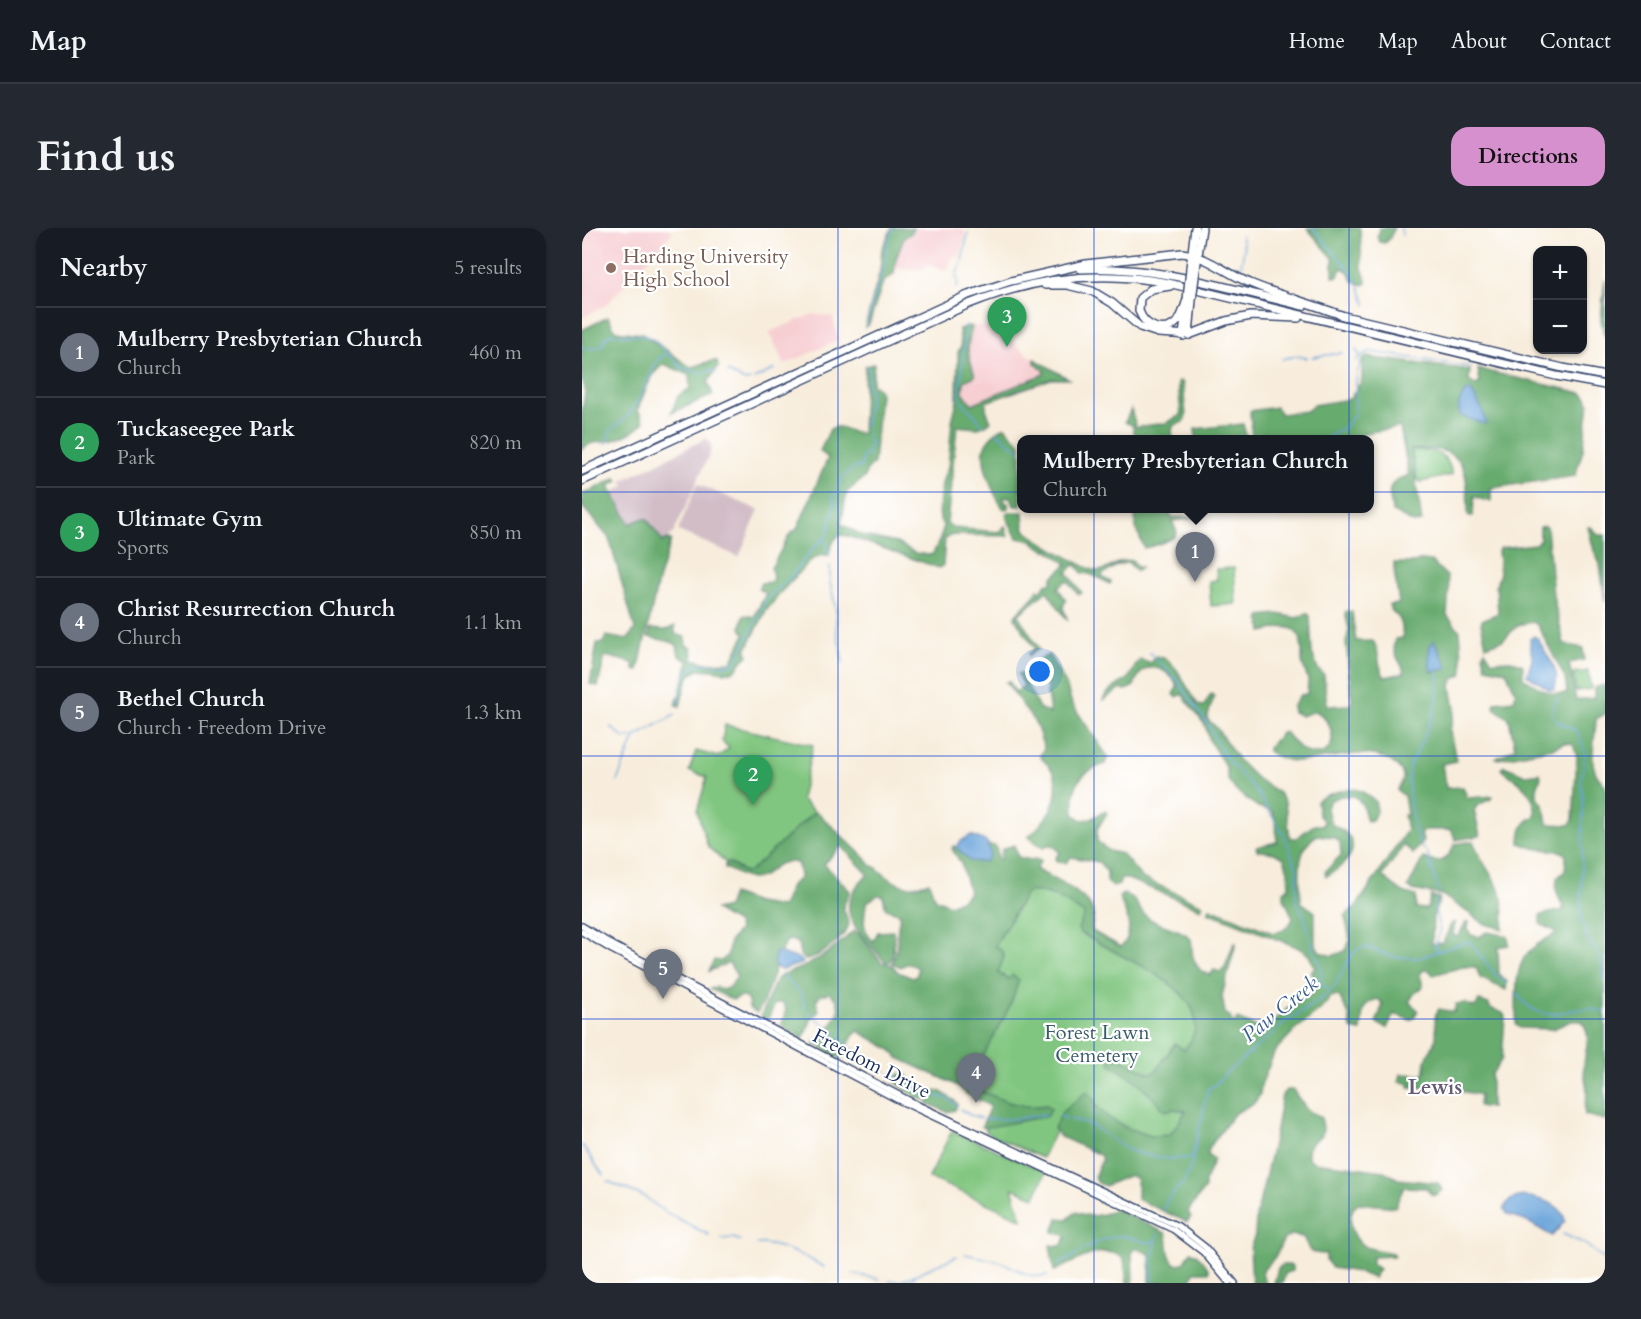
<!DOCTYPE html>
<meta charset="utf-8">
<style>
body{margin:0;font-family:Cardo,serif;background:#242831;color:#f1f3f6}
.controls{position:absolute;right:18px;top:18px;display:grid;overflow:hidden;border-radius:12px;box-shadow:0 2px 4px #0004}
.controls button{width:54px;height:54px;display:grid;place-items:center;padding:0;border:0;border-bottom:2px solid #363941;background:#171b24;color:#f1f3f6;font:30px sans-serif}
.you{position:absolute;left:458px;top:444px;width:21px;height:21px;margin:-15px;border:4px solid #fff;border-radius:50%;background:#1a73e8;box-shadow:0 0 0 9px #1a73e833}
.badge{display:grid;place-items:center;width:39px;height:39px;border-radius:50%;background:#d690ce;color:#fff;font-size:20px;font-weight:700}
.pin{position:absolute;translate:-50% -50px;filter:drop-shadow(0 2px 3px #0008)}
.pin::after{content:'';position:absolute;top:32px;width:21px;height:18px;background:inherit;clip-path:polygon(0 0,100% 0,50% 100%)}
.popup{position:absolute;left:435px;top:207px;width:357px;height:78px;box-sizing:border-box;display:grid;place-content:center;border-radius:12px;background:#171b24;filter:drop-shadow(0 2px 4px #0005);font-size:20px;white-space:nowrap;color:#9ea1a6}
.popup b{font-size:22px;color:#f1f3f6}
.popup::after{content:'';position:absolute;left:50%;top:100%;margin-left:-12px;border:12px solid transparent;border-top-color:#171b24}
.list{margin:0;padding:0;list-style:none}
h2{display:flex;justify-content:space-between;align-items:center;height:78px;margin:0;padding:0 24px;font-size:26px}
h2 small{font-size:20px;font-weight:400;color:#9ea1a6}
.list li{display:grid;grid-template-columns:39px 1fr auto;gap:18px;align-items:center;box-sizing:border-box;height:90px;padding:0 24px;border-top:2px solid #363941}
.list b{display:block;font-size:22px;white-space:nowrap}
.list p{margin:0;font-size:20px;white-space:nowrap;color:#9ea1a6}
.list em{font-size:20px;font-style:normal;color:#9ea1a6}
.map{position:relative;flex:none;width:1023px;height:1055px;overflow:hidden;border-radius:18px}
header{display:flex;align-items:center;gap:36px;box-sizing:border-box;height:84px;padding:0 30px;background:#171b24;border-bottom:2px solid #363941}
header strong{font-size:28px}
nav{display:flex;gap:33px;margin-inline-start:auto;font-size:21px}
.intro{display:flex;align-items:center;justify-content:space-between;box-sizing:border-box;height:144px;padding:0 36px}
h1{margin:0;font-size:42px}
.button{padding:15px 27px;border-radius:18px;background:#d690ce;color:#111;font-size:21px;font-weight:700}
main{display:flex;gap:36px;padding:0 36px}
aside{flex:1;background:#171b24;border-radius:18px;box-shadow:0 2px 4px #0004}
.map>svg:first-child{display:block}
.built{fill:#f7cfd3}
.industrial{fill:#d2bdc7}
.green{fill:#81c680;stroke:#4e7a6f;stroke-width:1.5}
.forest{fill:#68ab6e;stroke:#426d66;stroke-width:1.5;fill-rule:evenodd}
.water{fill:#6ba4da;stroke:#436a9c;stroke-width:1.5}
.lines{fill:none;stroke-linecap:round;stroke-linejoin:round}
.stream{stroke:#6ba4da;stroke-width:1.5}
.major-casing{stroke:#3c4c71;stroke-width:8}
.highway-casing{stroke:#3c4c71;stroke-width:10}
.major{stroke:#fff;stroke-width:5}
.highway{stroke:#fff;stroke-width:7}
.highway-bridge-casing{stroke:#3c4c71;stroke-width:10;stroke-linecap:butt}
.highway-bridge{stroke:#fff;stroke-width:7}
.grid{fill:none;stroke:#1d4ed8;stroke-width:1.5;stroke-opacity:0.55}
.education-dot{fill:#8d6e63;stroke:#fff;stroke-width:2}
.labels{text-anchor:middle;stroke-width:4.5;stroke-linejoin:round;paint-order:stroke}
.education-label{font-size:20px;fill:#785e54;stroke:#fff;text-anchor:start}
.park-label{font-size:20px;fill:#3a5c68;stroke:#fff}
.street-label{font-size:20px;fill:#1b2f5e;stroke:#fff}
.water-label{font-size:21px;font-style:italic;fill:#3b5e90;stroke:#fff}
.neighbourhood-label{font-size:21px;font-weight:bold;fill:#665b74;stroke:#fff}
</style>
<header>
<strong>Map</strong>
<nav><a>Home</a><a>Map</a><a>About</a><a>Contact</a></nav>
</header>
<div class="intro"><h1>Find us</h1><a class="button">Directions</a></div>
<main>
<aside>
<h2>Nearby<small>5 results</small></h2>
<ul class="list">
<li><span class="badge" style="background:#6b7280">1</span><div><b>Mulberry Presbyterian Church</b><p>Church</p></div><em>460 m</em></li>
<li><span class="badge" style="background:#2e9e5b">2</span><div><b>Tuckaseegee Park</b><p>Park</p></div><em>820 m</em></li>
<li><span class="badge" style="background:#2e9e5b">3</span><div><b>Ultimate Gym</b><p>Sports</p></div><em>850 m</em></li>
<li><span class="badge" style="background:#6b7280">4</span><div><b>Christ Resurrection Church</b><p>Church</p></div><em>1.1 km</em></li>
<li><span class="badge" style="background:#6b7280">5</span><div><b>Bethel Church</b><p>Church · Freedom Drive</p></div><em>1.3 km</em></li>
</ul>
</aside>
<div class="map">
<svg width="1023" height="1055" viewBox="0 0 1023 1055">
<rect width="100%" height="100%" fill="#fff"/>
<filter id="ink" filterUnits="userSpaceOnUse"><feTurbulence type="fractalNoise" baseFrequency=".0167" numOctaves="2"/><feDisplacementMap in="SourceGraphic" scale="12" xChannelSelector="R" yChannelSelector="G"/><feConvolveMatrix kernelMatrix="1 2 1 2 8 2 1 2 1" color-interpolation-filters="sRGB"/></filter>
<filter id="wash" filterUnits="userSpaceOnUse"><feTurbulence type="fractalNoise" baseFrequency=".008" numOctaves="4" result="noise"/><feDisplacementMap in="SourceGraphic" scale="24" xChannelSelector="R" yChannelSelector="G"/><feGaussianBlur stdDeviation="1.35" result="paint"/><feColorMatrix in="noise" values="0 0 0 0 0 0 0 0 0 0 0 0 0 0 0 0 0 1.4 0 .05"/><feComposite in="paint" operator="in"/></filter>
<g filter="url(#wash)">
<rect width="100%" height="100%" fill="#f8eddc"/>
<g class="built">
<path d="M0,0H86L91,4L25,76L0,90Z"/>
<path d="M322,0H376L380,2L384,5L377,30L370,28L366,43L345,37L342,42L310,41Z"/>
<path d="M231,86L251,89L256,112L202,137L187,104Z"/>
<path d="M388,98H410L469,144L389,178L381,165Z"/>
</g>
<g class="industrial">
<path d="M125,210L130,220L92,304L82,314L59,291L48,297L31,264L43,258L40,253Z"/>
<path d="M115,256L177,282L157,329L96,303Z"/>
</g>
<g class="green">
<path d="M829,222C850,222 866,222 870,247L839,254L835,252Z"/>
<path d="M652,340L654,376L629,378L627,353L635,352L634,341Z"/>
<path d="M1006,443L1009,461L994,463L991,445Z"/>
<path d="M143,497L231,517L219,571L234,585L196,622L174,649L143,634L126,619L115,583L125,549L107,543L114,523L136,529L147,520L140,513Z"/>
<path d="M425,629L506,677L512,689L506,701L619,762L604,925L474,902L460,930L403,904L415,877L379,859L346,729Z"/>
<path d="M371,903L464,944L453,969L430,960L440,991L347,950L369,904Z"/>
</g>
<g class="forest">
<path d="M310,0H331L330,4L322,10L314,31L312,46L301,54L287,96L283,99L298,43L300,21Z"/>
<path d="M725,0H778L780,40L785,55L782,57L771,53L766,43L759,40L756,48L751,49V30Z"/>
<path d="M797,0H812L808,10L803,15L798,14L795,8L798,3Z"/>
<path d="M1023,52V107H1022L1019,92Z"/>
<path d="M26,89L34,103L60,106L85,122L108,139C117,139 125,132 135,133L136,139L126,154L131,167L89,185L96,168L108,160L107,147L82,136C69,144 61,167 56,182L62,194C55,203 39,210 28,213C18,215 8,213 0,221V185L3,164L0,152V102Z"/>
<path d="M387,98L390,99C383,125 386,123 393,148L382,153L381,164L390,176L462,146V142L453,135V131L487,151H469L404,174V181L409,193C397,204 390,199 375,198L365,295L372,300L417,304L423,298L426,308L370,307L363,311L361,337L357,340L266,308C251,304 251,317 246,327L236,328L228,333L199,364L184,383L164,422L166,428C159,431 157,442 149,444C144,445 135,443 130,442C103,438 104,457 98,478L94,477L107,433L97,428L95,417L89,414L66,409L68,401L84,402L93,398V406L103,409L104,417L110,420L111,431L124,435L149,434L163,406L159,400L161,389L163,387L172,389L184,365L176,361L179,355L189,354L191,349L189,340L208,306L215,301L246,230L238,223L248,201C264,194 266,208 280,205L283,138L292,136L290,156L296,160L298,165L292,235L284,244L283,249L265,264L259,296L282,308L315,315L333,325L346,327L351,326C354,317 361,309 361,299C361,296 359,294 358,291C356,279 359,249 366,240L370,193L375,173L376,124L379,119L377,101Z"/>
<path d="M783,129L888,142L887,153L893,157L898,155L896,141L1000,165L1005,170L1007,175L1001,222L993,248L909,260V273H904L892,268L891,288H886C885,263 890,228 857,222C848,220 838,222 829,222L840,294L831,295L811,284C806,263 803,254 827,247L818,199L783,205L775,211H670L668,183L694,179L699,186L725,183L731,177L768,171L780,152V131Z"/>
<path d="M598,153L601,156L604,188L602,194L592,197L590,202L591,211H554L550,197L543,194L549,181L554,199L584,195L599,187L596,154Z"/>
<path d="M661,196L665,211H614L613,201Z"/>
<path d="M423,199L439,216V278H432L429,269H422L423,275H426L427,280L422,281C412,269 397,233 403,218C406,210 415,202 423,199Z"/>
<path d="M34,250L36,253L27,258L48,296L59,291H65L81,314L85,311L89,312L76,353L56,443L52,442L51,435L23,428L16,458L8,456L15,415H21L24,408L41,411L47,410L53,401L29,317L26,309L0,278V267Z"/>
<path d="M586,280L590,289L616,290L590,293L595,304L592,309C583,314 572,318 562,320L554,300L553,286L565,281Z"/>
<path d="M427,284H441L442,299L445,304C454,311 507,343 515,343C530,343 534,330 551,333L555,339H559L554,343L546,334L534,338L521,346L520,349L529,354L528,356C518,352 512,345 500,345L494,337L491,338L485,344L500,365L497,366L495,365L485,352L476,360L484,372L481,379L486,393L465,363L436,387L457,421L447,427L446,426L453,421L433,390L434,387L453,367L456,361L458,364L464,356L469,355L471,349L485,336L465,321L464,323L452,315L453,313L435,310L425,290L424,286Z"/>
<path d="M962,298L965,300L971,368L982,416L1001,420L1002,432L987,435L994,472L1012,470V460L1021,457L1023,459V486L1014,491C1014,506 1007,532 1014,545C1015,549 1020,553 1023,557V892L1003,887C1001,874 1005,874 1005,864C1005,856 1002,848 1002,840C1002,821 1011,811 1000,793H989L971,801L938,800L934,797C935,777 932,751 940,734C945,721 962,712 973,706V703L958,696V687L982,682L974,662L975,650L983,643L984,628L981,624C963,620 957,624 938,615C938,601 941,594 953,588C956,566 935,552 919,541L922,538L944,547L958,545L959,549L955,560V569L962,577L965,596L987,597L991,592L995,529L991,516L982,515L971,520L917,531L914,530L933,520L927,491L912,480L913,474L932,472L934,465L924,443L904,439L901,426L903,422L910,433L929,432L941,437V450C955,458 968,469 985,465L983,450L956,398L951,394L936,397L921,412L904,418L899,395L900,392L916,385L914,357L918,345L916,323L918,320L953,316L958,312V299Z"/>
<path d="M1006,299H1009L1016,307H1023V374L1018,336L1012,323Z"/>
<path d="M840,332L849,333L865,348L867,360L865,387L878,403L881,443L880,447L871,451L869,459L873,480L868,503L874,533L860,536L864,560L881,559L885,569L887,570L910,568L909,571L896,577L892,582L898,608L874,612L869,602H843L839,605L841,613L831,626L822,617L800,648L821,664L834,668V680L843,681L846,679L849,668L857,670V673L851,688L850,716L861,715L869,696L873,694L871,707L876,709L884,694H887L886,701L889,707L897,709L905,704L922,707L926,709L927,717L916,719L917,746L925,754L924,762L898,750L894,739H881L851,747L847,742H842L838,746L841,759L832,766L827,774L836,782L832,790L828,792L812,786L805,800L794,795L801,776L796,771C778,775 781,787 779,803L769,801L767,787L757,768H750L738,782L712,803L693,823L679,857L678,867L672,875L652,886L627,920L626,928L632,931L623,953V960L606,983L609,989L605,994L555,971V951L548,947L523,958L516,955L512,949L520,932L518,927L477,908L472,900L480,884L504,864L511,869L514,878L527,890L545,900L569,908L588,907L604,883L591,881L583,883L556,854L528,836L530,830L535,828L567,845L573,844L593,815L602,822C638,779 580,749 548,732C531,723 515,714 498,705L496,701L502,687L501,685C484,675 465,659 444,665L413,718L420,723L422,729L416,745L426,751L431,747L437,752L428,778L388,853L389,858C415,870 436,882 465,877L469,881L465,888L402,900L400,898L408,878L384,866L379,860L368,854L316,830L308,821L276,803L271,808L259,831L232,816L233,813L240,814L257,783L255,772L248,765L238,767L234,773L237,783L230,790L221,811L199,798C202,789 207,781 200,774L193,776L186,791L180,790L179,788L194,752L200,747L226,737L247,724L272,703L276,705L300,735L310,737L316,744L331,750L335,747L336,740C329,736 325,734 319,739L310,735C319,720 312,702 319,686L304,681L301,668L296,667L284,675C283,689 278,700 291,713L296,704L311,703L312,706L311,729L307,734H303C276,701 246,683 286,646L259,618L242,636L268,663L261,679L267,696C264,709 236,731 223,732L218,727L216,714L206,712C194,723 188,769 175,785L167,780L166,773L162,769H157L151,772L128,761L134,759L141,762L149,758L155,748L147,735L127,743L132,732L139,733L145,728L148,713L157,702L155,695L133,682L145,679L150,666L175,675L200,679L206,664L210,656L218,650L217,641L215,635C190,629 189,651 170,651C162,651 151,643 143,640V636L146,634L162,644H167L231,585H236L286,633L289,638H292C312,655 321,664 347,654L353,671L368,677L382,670L387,664L379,635L370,621L371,618L374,619C381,628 393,636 404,633L406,617L413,618L415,622L416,630L419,631L420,621L432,617L436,629L449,632L453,631L459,633L455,638V642C471,651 508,666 511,685C513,692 508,697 511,704L539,719C554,704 544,686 537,669L541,666C555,669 555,680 564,688C573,698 605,701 609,712C610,715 610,719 610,722C610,729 614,737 619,743L628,747L632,742L638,744L643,739L652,715H654L640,768L643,785L649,789L648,793L653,794L655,791L682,802L708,778L729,766L733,760V751L729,745L733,739L726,726L715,719L626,684L628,680L691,705C701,703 707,700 711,690L702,670V663L707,659L706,643L702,630L692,625L675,622L674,619L695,614L693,591L690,583L676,579L654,563L646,552L644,539L628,514L623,497L600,466L595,469L591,466L596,458C584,438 561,430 552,458L544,462L538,461L521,472C526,459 539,458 547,449C552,444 552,437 558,432L568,435L574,428L585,431L595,442L616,477L622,478L629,466L632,468L625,491L634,499L658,534L674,550L697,565L703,574L708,610H714L732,597H740L742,593L737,588L735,573C743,566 766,559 776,562C782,563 788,570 793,573L795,582L790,592L785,593L780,576L773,568H759L747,573L745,581L749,596L762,603L769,611C770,615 771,618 770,622C768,632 753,644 744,648L743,644L759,627L758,614L751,609L735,607C712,622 718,650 719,674L733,684V715L738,724L750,728L763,723L768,712L763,688L776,676L825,602L822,587H825L822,568L815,562C817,558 821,555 821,550C821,543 816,538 811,535C782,515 744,535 711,533C702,532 693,529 686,523V520L700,504H703C709,511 716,521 724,524C754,535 759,499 734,483L719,488L711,484L710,479L718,467L725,466L726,452L720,434V422L718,409L711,401L702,399L680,404L678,388L696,386L715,390L725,385L728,388L730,425L736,441L742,447L745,478L768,477L770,473L764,415L767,401L763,385L764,383L770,384L774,413H791C799,423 794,438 803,449L822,445C820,431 809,430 813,411L821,410C820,403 821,394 816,389C811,384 809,384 807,377L817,376C816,365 811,343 812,335H832ZM855,416L857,425L864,436L851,444Z"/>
<path d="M467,427L484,456L490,476L526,529L523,536C495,545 490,558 492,586L500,592L509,591L523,583L525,585L515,601V613L527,623L540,626L560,650L621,677L619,681L546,651H539L537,657L531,659L525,654V644L517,634L489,629L484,635L475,634L473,630L478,625L472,618L466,617L461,620L446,609C463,595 481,570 472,546C470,539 462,534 458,528L462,520L454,496L424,454L427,453L433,464L442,458L436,446L439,445L457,480L468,486L464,456L455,434L457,431Z"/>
<path d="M891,613C905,651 926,653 921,701L903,696L860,667L830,662L826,659L841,630C858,638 866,632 873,616Z"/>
<path d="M897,773L907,776L908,780L921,785L923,789L920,831L909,847V880L897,878L898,867L895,866L864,861L827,859V855L817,854L819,846L841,847C844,842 843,838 844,833C846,824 853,818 854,809C856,798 849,790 857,781L872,784L874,776L884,775L886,777L893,779Z"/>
<path d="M318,846L325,847L335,858L345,862L343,872L337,871L313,854Z"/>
<path d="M704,862H711L725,882L739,889L741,899L740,907C730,913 725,918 726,930L732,934L802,943L816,951L856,955L860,962L853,967L849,966L845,960L822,959L813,979L776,975C764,985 768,1004 778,1015C785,1022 802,1023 811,1025L812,1028L790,1029V1036L797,1041L791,1050L776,1044L750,1040L744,1032V1026C722,1025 730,1024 721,1009L709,1007L702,1011L693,1029L681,1042L680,1046L684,1055H670L668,1020L673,1007L674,989L693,907L700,867Z"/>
<path d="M358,863L373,873L375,876L373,882L365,884L345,875L348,864Z"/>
<path d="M533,981L584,1005C588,1016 583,1025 593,1036L602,1035L609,1023C618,1027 622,1034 627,1042V1044H612L608,1055H568V1026L554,1020L550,1023L551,1055H545L542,1031C523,1013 492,1035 472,1043L468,1017L479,1018L484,1010L483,1007L471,1004L476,990L486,991L494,984C507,990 521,988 533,981Z"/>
<path d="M701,1037H707L711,1039V1042L703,1046L700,1055H692L696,1040Z"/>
</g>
<g class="water">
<path d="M889,163L900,181L904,195L903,196L879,188C874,179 878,172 883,164Z"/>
<path d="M952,408L956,411C963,426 981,443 972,461H967L945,447L950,432L948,411Z"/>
<path d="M852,413L864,436L865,441L849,443C848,433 844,420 852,413Z"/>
<path d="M389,607L405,614L408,626L404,633L399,634L388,633L374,619L379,613Z"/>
<path d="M195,724L218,731L221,735L199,742L192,738V730Z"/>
<path d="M943,968C958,971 981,975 983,993L970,1008L948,995L925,986L922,981C926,971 933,969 943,968Z"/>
</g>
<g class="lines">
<g class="stream">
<path d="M731,0L771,46V50L777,57L784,77"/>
<path d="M819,0L820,7"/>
<path d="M659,7L662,21L659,39"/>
<path d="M374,60L376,55L374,47L379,37L386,5"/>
<path d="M284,97L303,34L306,13L311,0"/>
<path d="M384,97L377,170L401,197"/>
<path d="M0,119L7,121L21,118L22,112L28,106L64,108L71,111L82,121L100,140L121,145L128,142L134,144"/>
<path d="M778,128L787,124L797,125L889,139"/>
<path d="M730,129L760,125"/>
<path d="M700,131L714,128L725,130"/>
<path d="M146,144L163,153L168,152"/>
<path d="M172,151L193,141"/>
<path d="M415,205L421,208C424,216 435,216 439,224"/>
<path d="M742,212L761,200L772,188C775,171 771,152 778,136L775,132L778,128L774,122"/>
<path d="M23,217L29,202L47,187L59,168L76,131L84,126"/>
<path d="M243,311L248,328"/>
<path d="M248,338V355L254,382V399L261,435"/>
<path d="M568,425L595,452L627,498L642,527L674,563L702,607L715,642L714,672L722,688L732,724L739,736V756L749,763"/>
<path d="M975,470L969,484L974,493L995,503L1002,521L1003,529L999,553L1001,572L999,690L1005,710L1019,730L1023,756"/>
<path d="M96,475C98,462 102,438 119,436C131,435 141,440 153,435L185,370L208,350L226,326L246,305L253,275L250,269L253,266L260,250L274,239L279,240L281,229L284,226L287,227L286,220L290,216L287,212L283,193L285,190V180L288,176L287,169L289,165L285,161L287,145L285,138"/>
<path d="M29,499L42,510L53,509"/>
<path d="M35,553L53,509L93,487"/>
<path d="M842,622C830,607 825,559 827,540C828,533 834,526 837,519C849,495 859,471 856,443"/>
<path d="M845,625L857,664"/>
<path d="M855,670L853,683L858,702L853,719L856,723"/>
<path d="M202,747L208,756L218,764L224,781L268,819L284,830"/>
<path d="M935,766C965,807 989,769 1023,785"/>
<path d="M288,832L296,835L304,843"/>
<path d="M308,846L314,847L326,857L344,866"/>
<path d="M348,867L365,870L375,878"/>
<path d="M378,881L388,887L399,890"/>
<path d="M477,888L509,897L544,921L555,925L586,931L610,930"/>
<path d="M403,891H433L464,886"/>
<path d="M0,917L21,947"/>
<path d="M25,953L63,969L83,984L127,1007"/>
<path d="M582,982L585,972L601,955L608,941L626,861L633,857L642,847L705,793L742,769L751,761L768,729L776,721L784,719L811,729L837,730L887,713L912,745L925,756"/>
<path d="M981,1006L1003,1016L1023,1032"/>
<path d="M139,1011L151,1010L159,1013"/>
<path d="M175,1016C197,1015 223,1028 242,1039"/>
<path d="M383,1026C395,1029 408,1030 421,1035C437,1041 447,1052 465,1047"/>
<path d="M475,1037C496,1027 513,1010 538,1008C551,1007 562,1019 574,1012"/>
<path d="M271,1046L297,1051"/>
<path d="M307,1053H319L375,1028"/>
<path d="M327,1055L334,1047"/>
<path d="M571,1055L570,1033L576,1006"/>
</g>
</g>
</g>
<g filter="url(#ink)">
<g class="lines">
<defs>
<g id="major">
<path d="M0,698L31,717L338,878L596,998L623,1019L653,1055"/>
<path d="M0,704L30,722L316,872L592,1002L621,1024L647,1055"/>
</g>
<g id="highway">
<path d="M608,40L613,0"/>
<path d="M499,41C574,37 648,61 721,78"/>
<path d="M614,41L620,0"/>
<path d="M463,57H485L510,63L530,75L558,99L576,105L607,107L644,93L669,88L716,90"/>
<path d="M588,58L569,61L558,70L557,83C563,99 582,107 595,94C601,88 602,79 605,72"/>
<path d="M758,87L981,140L1023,148"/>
<path d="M607,107L610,72"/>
<path d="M601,108L604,83"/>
<path d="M0,243L386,67L429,53L504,36L600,25C626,28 645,46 668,55C699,68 731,76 762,88"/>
<path d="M0,253L387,76C451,50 518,42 586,55L974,148L1023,157"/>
</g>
</defs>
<use href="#major" class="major-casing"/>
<use href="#highway" class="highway-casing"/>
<use href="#major" class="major"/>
<use href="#highway" class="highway"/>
<defs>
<g id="highway-bridge">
<path d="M605,72L608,40"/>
<path d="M610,72L614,41"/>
</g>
</defs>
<use href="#highway-bridge" class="highway-bridge-casing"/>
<use href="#highway-bridge" class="highway-bridge"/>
</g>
</g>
<path class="grid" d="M256,0V1055M512,0V1055M767,0V1055M0,264H1023M0,528H1023M0,791H1023"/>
<circle class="education-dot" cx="29" cy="40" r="6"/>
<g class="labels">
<g class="education-label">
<text x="41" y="35">Harding University<tspan x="41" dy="23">High School</tspan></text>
</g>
<g class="park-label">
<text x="515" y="811">Forest Lawn<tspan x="515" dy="23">Cemetery</tspan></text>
</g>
<g class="street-label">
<text transform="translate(290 835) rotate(27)" y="7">Freedom Drive</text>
</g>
<g class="water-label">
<text transform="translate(698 781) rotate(-39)" y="7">Paw Creek</text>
</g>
<g class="neighbourhood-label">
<text x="853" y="866">Lewis</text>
</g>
</g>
</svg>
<div class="controls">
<button>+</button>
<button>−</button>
</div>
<div class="you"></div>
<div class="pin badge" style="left:613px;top:354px;background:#6b7280">1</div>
<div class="popup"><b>Mulberry Presbyterian Church</b>Church</div>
<div class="pin badge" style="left:171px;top:577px;background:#2e9e5b">2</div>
<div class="pin badge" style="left:425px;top:119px;background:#2e9e5b">3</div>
<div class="pin badge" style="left:394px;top:875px;background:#6b7280">4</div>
<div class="pin badge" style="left:81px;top:771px;background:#6b7280">5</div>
</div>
</main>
